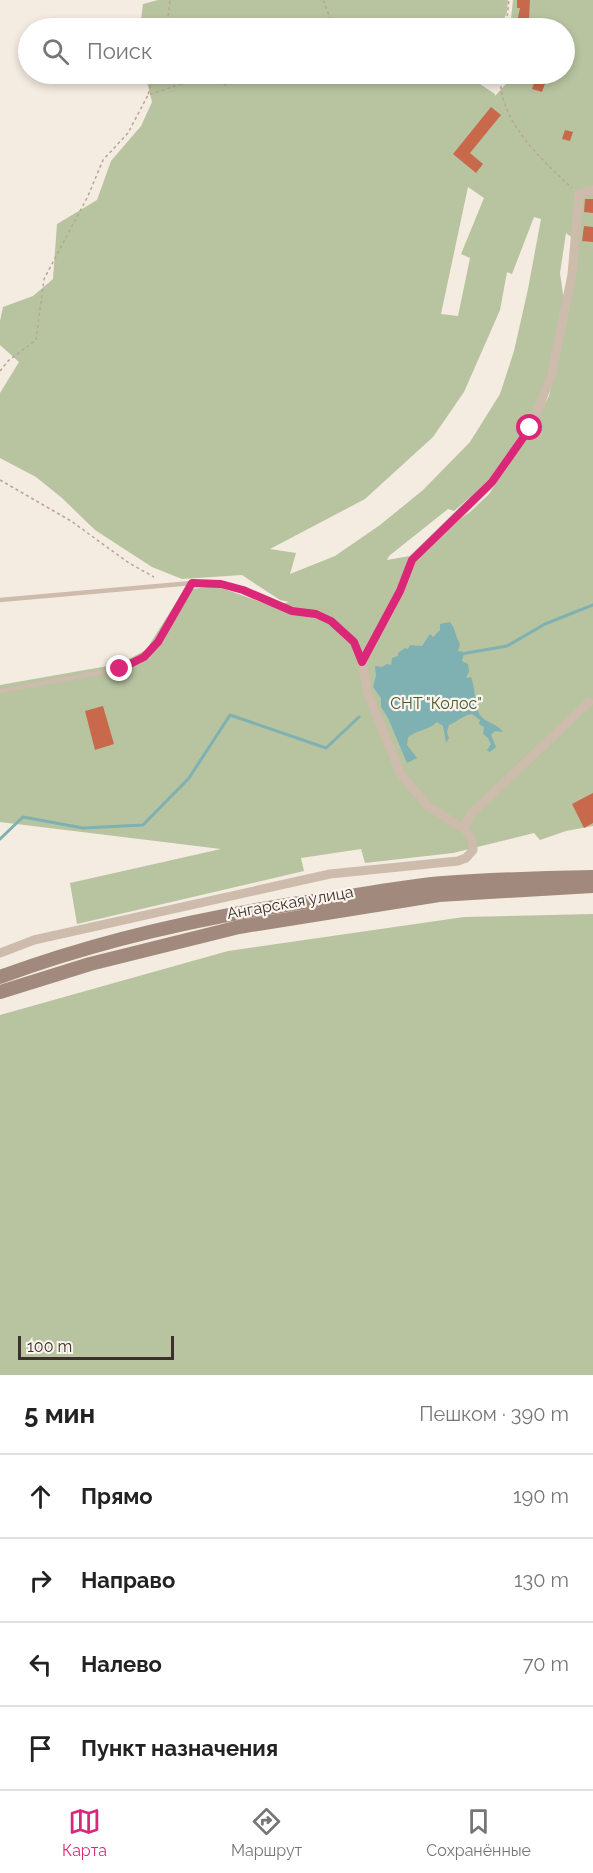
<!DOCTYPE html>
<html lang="ru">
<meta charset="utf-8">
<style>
body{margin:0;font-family:Raleway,sans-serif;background:#f2f2f2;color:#222}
.scale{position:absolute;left:18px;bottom:15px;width:156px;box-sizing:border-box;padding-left:6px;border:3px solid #3b302b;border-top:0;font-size:16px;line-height:21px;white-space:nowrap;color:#3b302b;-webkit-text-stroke:4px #fbf5ee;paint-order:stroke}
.stop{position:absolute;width:18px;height:18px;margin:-14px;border:4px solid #db2777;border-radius:50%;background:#fff}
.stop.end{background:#db2777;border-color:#fff;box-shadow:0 2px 6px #0008}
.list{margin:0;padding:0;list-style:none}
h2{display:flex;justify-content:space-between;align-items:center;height:78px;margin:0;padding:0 24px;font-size:26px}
h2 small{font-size:20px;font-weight:400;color:#767676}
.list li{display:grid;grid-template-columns:39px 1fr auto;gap:18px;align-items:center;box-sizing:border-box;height:84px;padding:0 24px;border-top:2px solid #e0e0e0}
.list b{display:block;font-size:22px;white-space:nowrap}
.list em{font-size:20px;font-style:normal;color:#767676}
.icon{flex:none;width:33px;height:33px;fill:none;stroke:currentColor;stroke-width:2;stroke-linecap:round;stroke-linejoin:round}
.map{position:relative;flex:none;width:593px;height:1375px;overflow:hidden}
.search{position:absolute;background:#fff;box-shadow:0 3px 9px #0003;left:18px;right:18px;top:18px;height:66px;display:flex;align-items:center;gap:15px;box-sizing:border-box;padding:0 21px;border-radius:33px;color:#767676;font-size:22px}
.sheet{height:414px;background:#fff}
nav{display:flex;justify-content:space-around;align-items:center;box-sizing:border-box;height:84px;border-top:2px solid #e0e0e0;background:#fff;font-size:16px;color:#767676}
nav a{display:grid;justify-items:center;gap:3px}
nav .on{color:#db2777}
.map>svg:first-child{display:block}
.green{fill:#b8c4a0;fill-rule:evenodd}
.water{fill:#7fb0b2}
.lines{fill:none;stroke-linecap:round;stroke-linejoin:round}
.stream{stroke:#7fb0b2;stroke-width:3}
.building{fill:#c8694b}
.path{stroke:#b9a596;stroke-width:1.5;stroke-dasharray:3 3;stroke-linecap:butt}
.lane{stroke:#cdbbac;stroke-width:4.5}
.street{stroke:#cdbbac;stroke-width:9}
.secondary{stroke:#a18a7d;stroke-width:14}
.route{stroke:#db2777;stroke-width:8}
.labels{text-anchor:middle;stroke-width:4.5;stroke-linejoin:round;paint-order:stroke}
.park-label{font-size:16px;fill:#4a5a2e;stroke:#fbf5ee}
.street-label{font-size:16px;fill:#3b302b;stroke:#fbf5ee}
</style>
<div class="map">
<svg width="593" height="1375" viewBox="0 0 593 1375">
<rect width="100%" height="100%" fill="#f4ebe1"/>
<g class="green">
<path d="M158,0H508L507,12L500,28H140L143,4Z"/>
<path d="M513,0H593V826L566,831L540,840L534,833L453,853L365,863L361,849L301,858L304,871L77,924L70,883L221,849L0,822V685L119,664L146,650L184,590L216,586L272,606L289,602L280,600L242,575L182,579L152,567L95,530L62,498L36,477L0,458V393L19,362L0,345V321L3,307L33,296L53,279L57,224L97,200L111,161L141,126L152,102L145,74H488L477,82L495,94V96L506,84V74H564V28H510ZM468,187L484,198L461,254L470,258L458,316L441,314ZM534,217L541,219L528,289L514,351L500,394L470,442L423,490L380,525L335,556L290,574L296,553L270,549L365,499L433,437L464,392L500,310L507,272L512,274ZM566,233L579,243L564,301L560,273ZM555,372L549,396L515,455L489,494L470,512L446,528L421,554L387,560L389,556L448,509L454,511L488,482L526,426Z"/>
<path d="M593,914V1375H0V1015L228,951L464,917Z"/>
</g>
<path class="water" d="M450,622C456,629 455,636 460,644L458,651L464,652L462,661L468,664L469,671L466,678L471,677C476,689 474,707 480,715C486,723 498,724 503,732L495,731L491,735L496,747L490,752L487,750L491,744L488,738L483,734L484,727L479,724L480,720L472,714C463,715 457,722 449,725L447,732L449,738L446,743L443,726L437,722C428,730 418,730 408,737L407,745L417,758L407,763L388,718L381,707V698L373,687L376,675L375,666L382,667L387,664L391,665L392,658L398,656V653L405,648L408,649L410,645L422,646L430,634L433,637L440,630V624Z"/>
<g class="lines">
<g class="stream">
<path d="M461,654L507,646L545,624L593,605"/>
<path d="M0,839L23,817L83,828L143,825L189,778L230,715L326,748L359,717"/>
</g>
</g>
<g class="building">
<path d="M517,0H530L529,18L536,20L534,28L516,27L520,8H517Z"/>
<path d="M537,75L547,78L542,92L532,89Z"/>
<path d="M491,107L501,115L470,153L483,164L476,173L453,154Z"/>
<path d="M565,130L573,132L570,141L562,139Z"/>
<path d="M585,199H593V213L584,212Z"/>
<path d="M584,226L593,227V242L582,241Z"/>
<path d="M103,706L114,744L95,750L85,711Z"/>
<path d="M593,793V823L584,828L572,804Z"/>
</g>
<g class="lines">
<g class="path">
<path d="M167,28L170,0"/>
<path d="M320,28L330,18L323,0"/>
<path d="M506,28L509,0"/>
<path d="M154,74L148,95L181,84L195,74"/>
<path d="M235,74L237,78L248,74"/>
<path d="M277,74H279"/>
<path d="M501,74C496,119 542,160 572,188"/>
<path d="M182,84L201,82L229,85L237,78"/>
<path d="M0,371L8,361L36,340L44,279L88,196L103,160L128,133L148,95"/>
<path d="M0,480L71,521L129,563L154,577"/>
</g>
<g class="lane">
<path d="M0,600L192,583L221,584L243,590L292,611L316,614L331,621L354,642L361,661"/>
<path d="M0,691L119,669L144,657L157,642L192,583"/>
</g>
<g class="street">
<path d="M464,829L471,814L589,702"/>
<path d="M0,953L34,940L330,874L458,861L466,858L473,850L472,839L464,829L428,806L401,775L368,694L362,662L400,591L412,560L492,482L530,428L551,377L572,275L579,194L593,190"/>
</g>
<g class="secondary">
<path d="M0,977C108,937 221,913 335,898C371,893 407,886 443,883C493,879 543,878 593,877"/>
<path d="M0,992L90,964L239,927L439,895L593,886"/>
</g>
</g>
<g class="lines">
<path class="route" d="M120,669L144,657L158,642L192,583L221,584L243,590L292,611L316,614L331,621L354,642L362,662L400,591L412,560L492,482L530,428"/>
</g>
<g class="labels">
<g class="park-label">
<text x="436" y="709">СНТ "Колос"</text>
</g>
<g class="street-label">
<text transform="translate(290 902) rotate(-10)" y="6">Ангарская улица</text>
</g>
</g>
</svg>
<div class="scale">100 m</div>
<div class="stop" style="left:530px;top:428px"></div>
<div class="stop end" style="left:120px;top:669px"></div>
<div class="search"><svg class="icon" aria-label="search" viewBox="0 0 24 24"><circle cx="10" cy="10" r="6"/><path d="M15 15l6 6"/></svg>Поиск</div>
</div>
<section class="sheet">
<h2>5 мин<small>Пешком · 390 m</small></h2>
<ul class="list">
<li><svg class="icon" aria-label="ahead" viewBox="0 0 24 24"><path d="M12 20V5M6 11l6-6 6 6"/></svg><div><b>Прямо</b></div><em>190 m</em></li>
<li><svg class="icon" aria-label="right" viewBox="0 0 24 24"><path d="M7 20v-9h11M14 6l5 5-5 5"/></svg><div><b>Направо</b></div><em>130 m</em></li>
<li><svg class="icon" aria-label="left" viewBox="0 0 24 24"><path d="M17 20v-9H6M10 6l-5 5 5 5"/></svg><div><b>Налево</b></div><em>70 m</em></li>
<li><svg class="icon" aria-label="arrive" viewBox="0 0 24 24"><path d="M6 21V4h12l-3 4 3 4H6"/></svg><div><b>Пункт назначения</b></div></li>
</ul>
</section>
<nav>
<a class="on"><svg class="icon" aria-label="map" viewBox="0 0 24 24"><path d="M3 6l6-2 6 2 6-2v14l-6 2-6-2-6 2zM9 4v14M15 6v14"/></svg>Карта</a>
<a><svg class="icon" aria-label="directions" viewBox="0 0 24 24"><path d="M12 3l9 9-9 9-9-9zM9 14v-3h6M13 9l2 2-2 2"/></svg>Маршрут</a>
<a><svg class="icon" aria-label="saved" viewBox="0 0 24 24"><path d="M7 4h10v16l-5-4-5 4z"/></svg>Сохранённые</a>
</nav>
